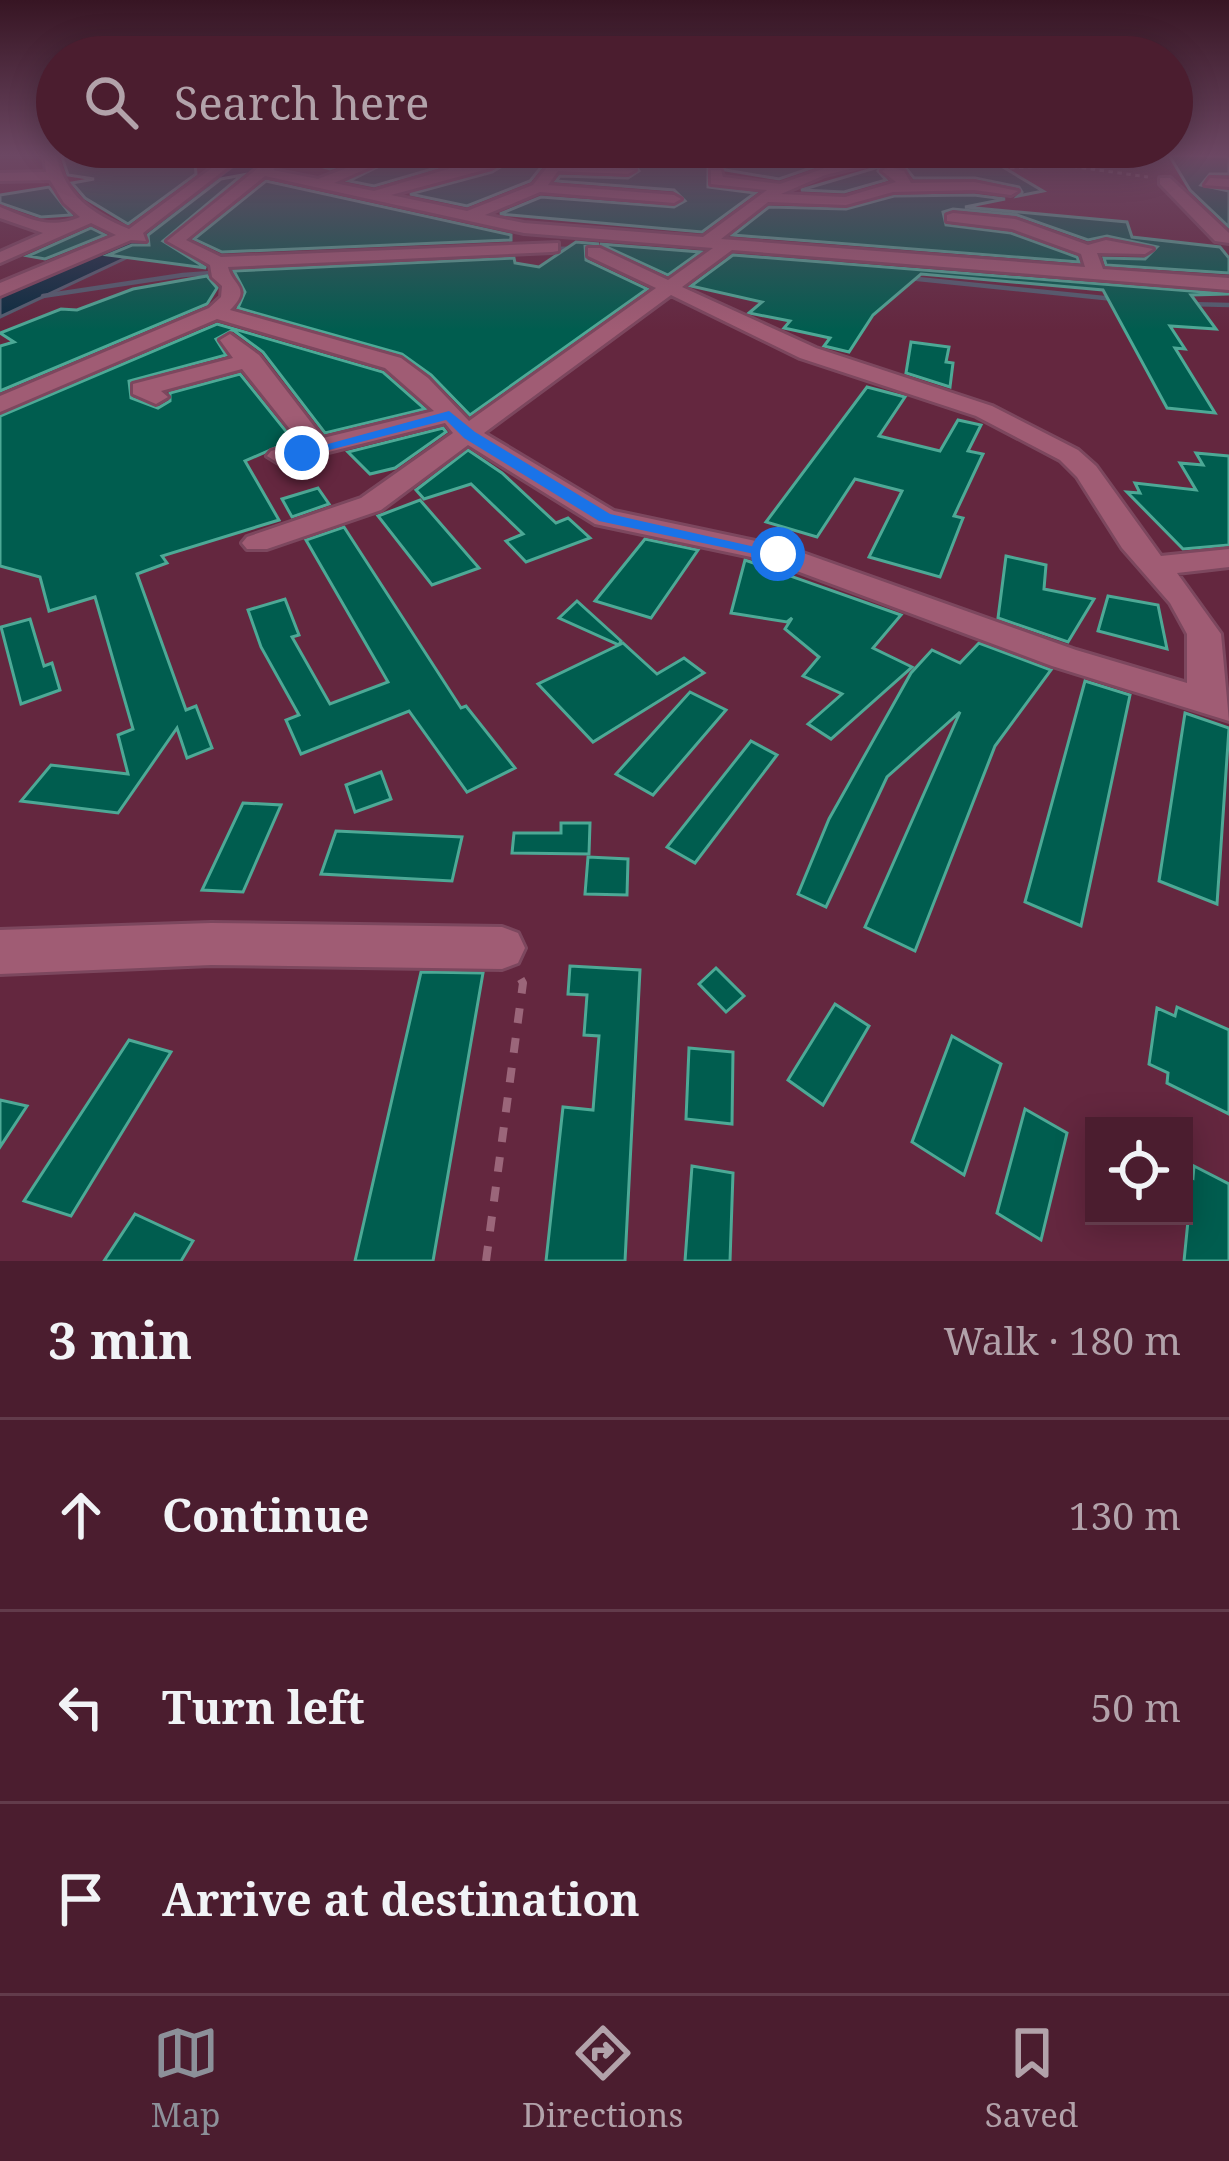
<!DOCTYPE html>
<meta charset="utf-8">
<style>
body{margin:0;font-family:"Noto Serif",serif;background:#552a3b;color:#f1f3f6}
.controls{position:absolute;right:36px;bottom:36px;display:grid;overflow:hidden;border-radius:0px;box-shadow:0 6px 30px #0003}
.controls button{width:108px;height:108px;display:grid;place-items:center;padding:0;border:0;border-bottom:3px solid #623b4b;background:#4b1d2f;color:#f1f3f6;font:60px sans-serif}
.stop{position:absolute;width:36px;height:36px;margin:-27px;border:9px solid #1a73e8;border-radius:50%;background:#fff}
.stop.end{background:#1a73e8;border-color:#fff;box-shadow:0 3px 12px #0008}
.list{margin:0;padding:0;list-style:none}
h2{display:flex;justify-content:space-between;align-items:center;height:156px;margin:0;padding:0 48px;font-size:51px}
h2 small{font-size:39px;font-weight:400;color:#b2a2aa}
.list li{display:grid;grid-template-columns:78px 1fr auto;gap:36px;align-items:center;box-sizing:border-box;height:192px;padding:0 48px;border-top:3px solid #623b4b}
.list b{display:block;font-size:45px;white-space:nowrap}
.list em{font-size:39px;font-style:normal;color:#b2a2aa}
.icon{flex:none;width:66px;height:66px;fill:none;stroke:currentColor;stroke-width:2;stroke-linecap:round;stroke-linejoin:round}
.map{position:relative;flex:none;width:1229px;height:1261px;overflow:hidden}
.search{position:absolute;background:#4b1d2f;box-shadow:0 6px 30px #0003;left:36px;right:36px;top:36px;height:132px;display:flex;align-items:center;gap:30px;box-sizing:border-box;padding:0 42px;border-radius:66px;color:#b2a2aa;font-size:45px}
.sheet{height:732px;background:#4b1d2f}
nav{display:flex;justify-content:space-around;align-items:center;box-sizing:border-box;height:168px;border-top:3px solid #623b4b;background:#4b1d2f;font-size:33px;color:#b2a2aa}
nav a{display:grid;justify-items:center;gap:6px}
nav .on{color:#8c9099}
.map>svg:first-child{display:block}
.water{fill:#0a2c40;stroke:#525e70;stroke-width:3}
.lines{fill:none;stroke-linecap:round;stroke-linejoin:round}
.stream-far1{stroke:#525e70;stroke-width:3}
.stream{stroke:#525e70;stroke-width:4.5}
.building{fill:#005d4f;stroke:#4da996;stroke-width:3}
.minor-casing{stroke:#7c475e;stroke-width:6}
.path-far1{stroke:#9b667a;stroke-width:3;stroke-dasharray:4.5 4.5;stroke-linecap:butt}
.path{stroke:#9b667a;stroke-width:8;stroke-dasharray:15 15;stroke-linecap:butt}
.minor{fill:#a05c74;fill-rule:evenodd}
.route{fill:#1a73e8}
</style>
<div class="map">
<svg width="1229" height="1261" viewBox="0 0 1229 1261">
<rect width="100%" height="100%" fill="#64273f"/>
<path class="water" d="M249,154H273L217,205L175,235L0,317V297L148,231Z"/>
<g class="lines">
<g class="stream-far1">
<path d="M178,154L206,163"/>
<path d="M979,157L1025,154"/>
<path d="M895,158L946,157"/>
<path d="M797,180L827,168"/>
<path d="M722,237L772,199"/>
</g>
<g class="stream">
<path d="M640,248L840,264"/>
<path d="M551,249L619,248"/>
<path d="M908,278L1114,299"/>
<path d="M43,296L183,275L416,258"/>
<path d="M1188,304L1229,305"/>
</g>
</g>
<g class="building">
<path d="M61,154H92L100,166L115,161L113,154L127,164L142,154H194L196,174L128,224L85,198L72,183L94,179L68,175Z"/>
<path d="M297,154H371L330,169L296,159Z"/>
<path d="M404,154H484L374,186L349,181Z"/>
<path d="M522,154H547V160L530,181L467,206L410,194L492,172Z"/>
<path d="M566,154H678L674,159L840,158L779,179L708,167V187L755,193L702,232L500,214L541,197L674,207L685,201L674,190L556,181L560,176L628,178L639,171L635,166L567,159Z"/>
<path d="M938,154H981L1043,191L1018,196L1022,192L1019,187L975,178H914L905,167L893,163L938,158Z"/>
<path d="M1169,155L1229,156V174H1210L1201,185L1229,191V227L1190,190Z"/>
<path d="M882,166L878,171L886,180L844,192L801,190Z"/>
<path d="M242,175L163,241L206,268L108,255L132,245H149L148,235L221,179Z"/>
<path d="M266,181L511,235V240L222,252L194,239Z"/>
<path d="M49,187L71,215L41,217L0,203V195Z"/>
<path d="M974,195L1005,199L965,207L1127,222L1132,237L1220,247L1229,258V273L1106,265L1104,258L1145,259L1157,247L1107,236L1088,240L1017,215L953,209L943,212L946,225L1011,233L1077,257L1079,262L733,235L769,207L846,209L894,196Z"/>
<path d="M91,228L105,235L45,259L28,256Z"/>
<path d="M576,242L599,244L585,245L586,260L647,289L470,415L431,375L402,354L238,308L245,292L234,271L514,258L515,263L539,267Z"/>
<path d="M600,244L700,252L668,275Z"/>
<path d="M733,255L1229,294L1191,295L1216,329L1170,326L1185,349L1175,348L1215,413L1167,408L1103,290L921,274L873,315L849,352L824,346L830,338L784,328L790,321L749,313L762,302L691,286Z"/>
<path d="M207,276L217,288L207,304L0,391V346L14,342L0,333L61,309L77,310L133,289Z"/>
<path d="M217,324L383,372L425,409L325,433L263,352L233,330L216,339L226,355L129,381L131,398L158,408L170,401V393L240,374L293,440L245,461L279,520L162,556L167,563L137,574L186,710L196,706L212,748L187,758L177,728L118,813L21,801L51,765L128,774L118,735L133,729L95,597L49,611L40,577L0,566V416Z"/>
<path d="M911,342L949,347L946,362L953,363L950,387L906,373Z"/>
<path d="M867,387L905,397L879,436L940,451L958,420L981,425L968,451L983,454L954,516L963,518L940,577L869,557L902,491L855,479L817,537L766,522Z"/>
<path d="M443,428L446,432L395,468L370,474L348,452Z"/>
<path d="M468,450L502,473L556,523L568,518L590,538L526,562L506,541L523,534L471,484L424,499L416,490Z"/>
<path d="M1196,453L1229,456V545L1183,549L1127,492L1140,493L1135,483L1196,490L1180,463L1203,465Z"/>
<path d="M318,488L329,504L292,517L282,499Z"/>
<path d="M420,500L479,568L432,585L378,516Z"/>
<path d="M344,527L461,708L466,706L515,768L467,792L409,711L301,754L286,720L299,715L261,647L248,610L285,599L299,635L292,637L330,704L388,682L306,540Z"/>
<path d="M645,539L698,550L651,618L595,601Z"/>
<path d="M1006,556L1046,565L1044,589L1094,599L1068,642L998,618Z"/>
<path d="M745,560L901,615L873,648L912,667L831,739L808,724L842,694L803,676L819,657L785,629L792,618L787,622L731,613Z"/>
<path d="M1108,596L1158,605L1167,649L1098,631Z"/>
<path d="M577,601L621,641L619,645L559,618Z"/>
<path d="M30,619L44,666L52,663L60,690L21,704L1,627Z"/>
<path d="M623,643L657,674L684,658L704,673L593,742L538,684Z"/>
<path d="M979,643L1051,670L995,746L915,951L865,927L960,712L887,777L826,907L798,894L829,819L911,673L932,650L960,663Z"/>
<path d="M1085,681L1130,695L1081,926L1025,902Z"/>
<path d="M690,692L726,710L653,795L616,774Z"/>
<path d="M1185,713L1229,728L1217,904L1159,881Z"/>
<path d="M751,741L777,755L695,863L667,847Z"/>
<path d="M381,772L391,799L355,812L346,785Z"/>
<path d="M243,803L281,805L243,892L202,890Z"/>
<path d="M561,823H590L589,854L512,853L514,833H561Z"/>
<path d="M336,831L462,837L452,881L321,874Z"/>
<path d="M588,857L628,859L627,895L585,894Z"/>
<path d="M570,966L640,970L625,1261H546L563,1107L593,1110L599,1036L584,1035L587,995L568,994Z"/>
<path d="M716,968L744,996L726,1012L699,984Z"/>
<path d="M421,972L483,973L433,1261H355Z"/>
<path d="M835,1004L869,1026L823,1105L788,1080Z"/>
<path d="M1177,1007L1229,1030V1114L1167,1083L1168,1073L1149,1064L1157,1008L1175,1016Z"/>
<path d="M952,1036L1001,1064L964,1175L912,1142Z"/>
<path d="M129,1040L171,1052L71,1216L24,1201Z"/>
<path d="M689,1048L733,1052L732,1124L686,1119Z"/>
<path d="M0,1100L27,1106L0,1147Z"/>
<path d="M1025,1109L1067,1133L1041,1240L997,1213Z"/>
<path d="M692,1166L733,1173L730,1261H685Z"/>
<path d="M1194,1166L1229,1184V1261H1184L1189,1211L1184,1208V1173L1193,1178Z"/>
<path d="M135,1214L193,1241L181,1261H104Z"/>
</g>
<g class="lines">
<defs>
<g id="minor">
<path d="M44,154H56C65,196 91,213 129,229L231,154H245L143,233L146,241L131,240L0,296V283L116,235L91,223L0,263V252L43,233L0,218V207C30,219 49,230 80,217L64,203L50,180L0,181V173L46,172Z"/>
<path d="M96,154H108L111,159L99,162Z"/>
<path d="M123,154H138L128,160Z"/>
<path d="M383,154H400L334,183L374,191L499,154H515L491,168L391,195L467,211L533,185L552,161L551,154H561L564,163L635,170L628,174L558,171L548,185L674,195L681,199L674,203L540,192L485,215L524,223L703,237L767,190L711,184V170H721L723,177L780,184L845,161L912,154L825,175L781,194L845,197L896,182L882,171L889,167L904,171L911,183L974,182L1018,191L1011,195L974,190L893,192L846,205L768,202L721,239L1085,267L1081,254L1012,229L947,221V215L953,213L1015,219L1088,245L1106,240L1153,249L1145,254L1097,253L1103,269L1229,278V290L732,250L682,287L816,348L992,406L1078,450L1096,466L1161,556L1229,549V567L1177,573L1221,634L1229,721L1052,666L770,561L595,524L468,445L381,510L267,549H247L242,543L247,537L361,498L453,433L445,423L280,464L267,456L271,451L301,443L242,369L161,391L168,397L156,404L133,394V384L233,358L220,340L230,334L259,355L323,438L434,411L385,368L217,319L0,412V396L209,308L221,297L222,286L212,277L210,265L167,241L273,156L285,159L273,170L318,179ZM265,176L524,233L713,248L668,280L600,248H588V256L656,288L469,421L428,378L401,358L230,310C253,287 232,286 228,267L552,252L558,251V243L221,257L186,240ZM671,295L800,358L976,416L1060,460L1077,477L1122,548L1170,603L1187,634V683L1076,650L789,548L614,511L484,433Z"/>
<path d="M1160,178H1170L1229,233V243L1215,241L1160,184Z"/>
<path d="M1210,178L1229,179V187L1205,185Z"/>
<path d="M211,923L502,927L518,933L525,948L518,963L502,969L211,965L0,974V930Z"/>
</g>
</defs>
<use href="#minor" class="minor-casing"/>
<path class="path-far1" d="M1010,168L1063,165L1148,177"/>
<path class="path" d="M486,1261L523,983L519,976"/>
<use href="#minor" class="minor"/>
</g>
<linearGradient id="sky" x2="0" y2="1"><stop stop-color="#371523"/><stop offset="0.47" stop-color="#6c4763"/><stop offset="1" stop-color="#6c4763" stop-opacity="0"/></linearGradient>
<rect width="1229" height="330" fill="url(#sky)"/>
<path class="route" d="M449,411L475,432L610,514L786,554L778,559L599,521L464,438L446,420L302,457L295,453Z"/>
</svg>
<div class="controls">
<button><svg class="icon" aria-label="locate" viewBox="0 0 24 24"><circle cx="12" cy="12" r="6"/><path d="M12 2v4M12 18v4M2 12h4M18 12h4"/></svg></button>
</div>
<div class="stop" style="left:778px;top:554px"></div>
<div class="stop end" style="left:302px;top:453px"></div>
<div class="search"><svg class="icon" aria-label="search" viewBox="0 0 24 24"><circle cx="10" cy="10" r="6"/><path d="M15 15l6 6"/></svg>Search here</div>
</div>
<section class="sheet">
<h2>3 min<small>Walk · 180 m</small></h2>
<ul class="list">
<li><svg class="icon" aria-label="ahead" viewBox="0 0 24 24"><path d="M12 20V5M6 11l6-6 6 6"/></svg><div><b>Continue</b></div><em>130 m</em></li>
<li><svg class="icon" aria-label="left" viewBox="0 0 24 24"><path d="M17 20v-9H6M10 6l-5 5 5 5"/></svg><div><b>Turn left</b></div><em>50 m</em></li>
<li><svg class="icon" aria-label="arrive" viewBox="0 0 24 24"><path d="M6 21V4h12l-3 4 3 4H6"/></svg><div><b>Arrive at destination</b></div></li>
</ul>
</section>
<nav>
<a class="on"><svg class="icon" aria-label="map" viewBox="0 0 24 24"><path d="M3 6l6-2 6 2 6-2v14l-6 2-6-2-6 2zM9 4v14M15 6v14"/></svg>Map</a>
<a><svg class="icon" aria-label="directions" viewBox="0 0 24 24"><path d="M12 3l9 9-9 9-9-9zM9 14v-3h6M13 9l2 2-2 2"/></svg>Directions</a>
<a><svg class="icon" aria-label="saved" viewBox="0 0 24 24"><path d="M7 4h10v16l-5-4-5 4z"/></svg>Saved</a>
</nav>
